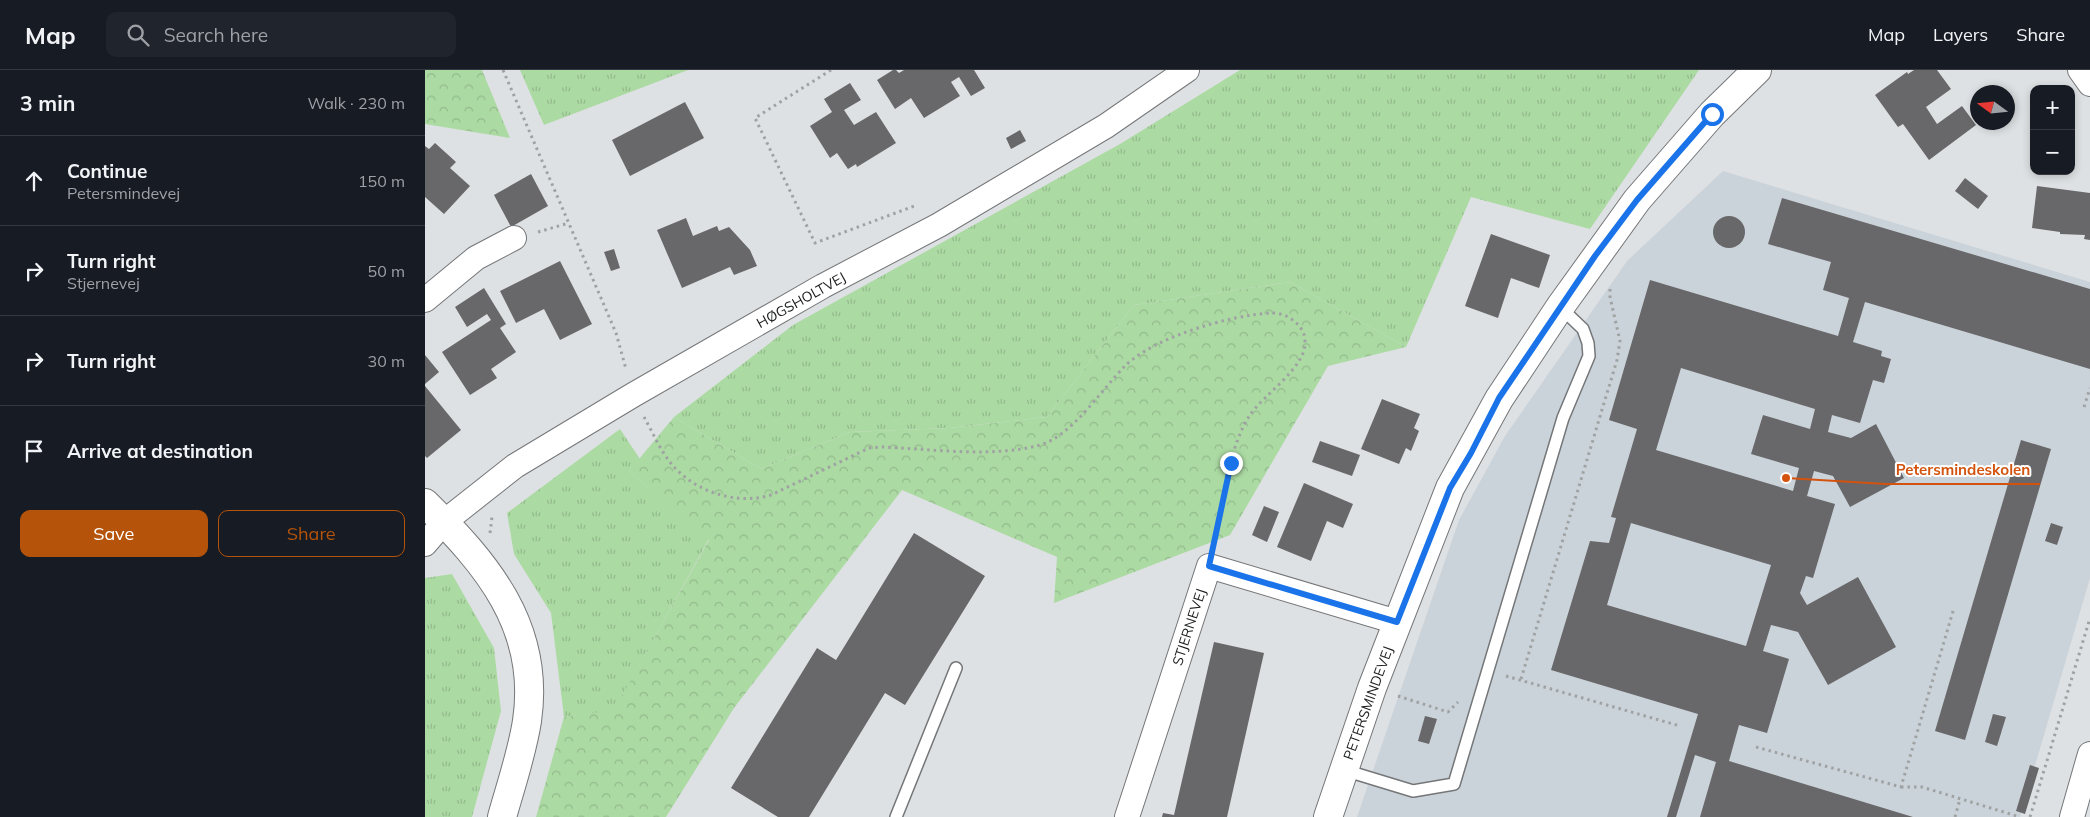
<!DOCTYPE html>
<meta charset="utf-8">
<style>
body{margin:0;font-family:Mulish,sans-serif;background:#20242c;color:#f1f3f6}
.controls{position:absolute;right:15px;top:15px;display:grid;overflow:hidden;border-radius:10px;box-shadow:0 2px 8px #0003}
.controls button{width:45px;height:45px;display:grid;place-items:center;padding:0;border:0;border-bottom:1px solid #363941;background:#171b24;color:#f1f3f6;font:25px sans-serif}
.compass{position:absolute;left:1545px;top:15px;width:45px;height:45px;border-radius:50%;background:#171b24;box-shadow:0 2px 8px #0003;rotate:285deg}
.stop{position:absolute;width:15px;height:15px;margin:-11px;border:4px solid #1a73e8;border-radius:50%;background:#fff}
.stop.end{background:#1a73e8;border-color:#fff;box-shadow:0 1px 5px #0008}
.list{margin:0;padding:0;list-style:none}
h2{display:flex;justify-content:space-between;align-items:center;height:65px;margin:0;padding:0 20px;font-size:21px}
h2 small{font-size:16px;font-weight:400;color:#9ea1a6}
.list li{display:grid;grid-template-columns:32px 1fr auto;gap:15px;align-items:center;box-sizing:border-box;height:90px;padding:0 20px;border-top:1px solid #363941}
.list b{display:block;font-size:19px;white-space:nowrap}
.list p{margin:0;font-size:16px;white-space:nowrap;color:#9ea1a6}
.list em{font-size:16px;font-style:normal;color:#9ea1a6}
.actions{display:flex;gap:10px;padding:15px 20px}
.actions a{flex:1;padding:11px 0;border:1px solid #b45309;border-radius:10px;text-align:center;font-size:18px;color:#b45309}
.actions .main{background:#b45309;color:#fff}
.icon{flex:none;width:28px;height:28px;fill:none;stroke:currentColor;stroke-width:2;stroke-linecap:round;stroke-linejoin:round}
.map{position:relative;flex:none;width:1665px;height:747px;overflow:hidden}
header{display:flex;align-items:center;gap:30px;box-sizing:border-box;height:70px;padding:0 25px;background:#171b24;border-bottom:1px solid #363941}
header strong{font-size:24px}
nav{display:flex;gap:28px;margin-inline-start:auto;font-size:18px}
.search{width:350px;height:45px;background:#20242c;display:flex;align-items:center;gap:12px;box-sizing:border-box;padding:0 18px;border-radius:10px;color:#9ea1a6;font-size:19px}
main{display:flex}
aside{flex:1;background:#171b24}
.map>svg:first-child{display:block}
.built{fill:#cbd3da}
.grass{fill:url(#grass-tufts)}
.forest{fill:url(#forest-crowns)}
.building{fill:#686769;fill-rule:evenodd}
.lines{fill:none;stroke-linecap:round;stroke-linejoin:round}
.service-casing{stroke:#747678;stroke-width:14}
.minor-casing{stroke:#747678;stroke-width:26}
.tertiary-casing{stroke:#747678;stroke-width:30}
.path{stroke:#9fa2a3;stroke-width:3;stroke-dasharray:2.5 4;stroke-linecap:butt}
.service{stroke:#fff;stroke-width:11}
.minor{stroke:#fff;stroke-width:24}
.tertiary{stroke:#fff;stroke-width:28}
.route{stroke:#1a73e8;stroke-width:6}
.labels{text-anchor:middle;stroke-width:4;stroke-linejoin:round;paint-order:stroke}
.street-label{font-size:14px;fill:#1a1b1b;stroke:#fff}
.leader{fill:none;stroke:#d3530e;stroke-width:2}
.callout-dot{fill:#d3530e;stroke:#fff;stroke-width:2}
.callout-label{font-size:15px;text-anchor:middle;font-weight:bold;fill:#d3530e;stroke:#fff;stroke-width:4;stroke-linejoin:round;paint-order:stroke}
</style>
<header>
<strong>Map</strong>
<div class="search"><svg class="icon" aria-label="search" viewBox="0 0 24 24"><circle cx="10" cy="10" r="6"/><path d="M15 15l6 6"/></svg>Search here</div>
<nav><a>Map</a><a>Layers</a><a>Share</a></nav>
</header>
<main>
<aside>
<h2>3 min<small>Walk · 230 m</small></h2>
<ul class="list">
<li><svg class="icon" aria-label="ahead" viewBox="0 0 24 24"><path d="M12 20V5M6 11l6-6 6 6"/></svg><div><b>Continue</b><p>Petersmindevej</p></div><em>150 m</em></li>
<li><svg class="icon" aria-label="right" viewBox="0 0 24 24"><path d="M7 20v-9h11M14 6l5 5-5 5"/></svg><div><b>Turn right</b><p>Stjernevej</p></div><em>50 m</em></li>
<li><svg class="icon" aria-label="right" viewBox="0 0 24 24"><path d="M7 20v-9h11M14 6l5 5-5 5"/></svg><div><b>Turn right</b></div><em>30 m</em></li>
<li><svg class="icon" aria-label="arrive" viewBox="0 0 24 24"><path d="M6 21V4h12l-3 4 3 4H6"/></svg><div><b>Arrive at destination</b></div></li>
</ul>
<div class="actions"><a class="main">Save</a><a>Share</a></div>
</aside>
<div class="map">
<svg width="1665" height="747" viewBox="0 0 1665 747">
<defs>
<pattern id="grass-tufts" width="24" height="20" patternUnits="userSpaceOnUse" patternTransform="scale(1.25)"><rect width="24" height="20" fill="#acdaa3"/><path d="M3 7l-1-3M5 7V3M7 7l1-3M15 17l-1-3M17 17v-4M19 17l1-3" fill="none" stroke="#93ba8c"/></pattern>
<pattern id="forest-crowns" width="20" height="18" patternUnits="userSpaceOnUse" patternTransform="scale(1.25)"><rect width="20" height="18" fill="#acdaa3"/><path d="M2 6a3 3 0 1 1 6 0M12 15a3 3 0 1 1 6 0" fill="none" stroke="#93ba8c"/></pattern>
</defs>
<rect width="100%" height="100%" fill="#dee1e3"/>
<path class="built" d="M1298,101L1665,212V508L1595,747H932L1034,450L1080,366L1202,191Z"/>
<g class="grass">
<path d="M95,0H263L119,55Z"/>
<path d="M815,0H1274L1165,159L1046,127L981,277L865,212L709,235L622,347L524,358L425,362L336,399L249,347L368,255L695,74Z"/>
<path d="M195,359L215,389L204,401L284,469L189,641L139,647L126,543L89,484L82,443Z"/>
<path d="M27,504L69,578L76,641L47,747H0V508Z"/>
</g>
<g class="forest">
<path d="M0,0H57L85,68L0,54Z"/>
<path d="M865,212L981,277L903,296L805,465L629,533L632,487L477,420L309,638L241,747H111L139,647L189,640L284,470L204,401L249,347L336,399L425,362L524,358L622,347L709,235Z"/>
</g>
<g class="building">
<path d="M468,0H471L474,3L479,0H549L560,18L546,26L534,7L526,12L535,26L499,48L486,28L470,39L452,10Z"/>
<path d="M1489,0H1512L1526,19L1501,37L1512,54L1537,36L1551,55L1504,90L1478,54L1473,57L1450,25L1482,2L1483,4Z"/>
<path d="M425,13L436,30L419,40L429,55L451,42L471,73L432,97L431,94L423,99L412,83L405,88L385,56L407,42L399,29Z"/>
<path d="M260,32L279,68L205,106L187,70Z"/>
<path d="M595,60L601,71L586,79L581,68Z"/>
<path d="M10,73L31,92L25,98L45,116L19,144L0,127V76L4,79Z"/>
<path d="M106,104L123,136L86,157L69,125Z"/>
<path d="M1540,108L1563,126L1553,139L1530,121Z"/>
<path d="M1612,116L1665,123V170L1659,169L1660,165L1635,164V162L1607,158Z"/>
<path d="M1357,128L1665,219V299L1440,232L1428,272L1457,281L1456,286L1466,289L1459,313L1448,310L1435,353L1407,345L1403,362L1426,368L1451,354L1479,408L1425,437L1408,406L1389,401L1382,426L1410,434L1388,508L1381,506L1375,523L1382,535L1433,507L1471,577L1403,615L1373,562L1346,555L1338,581L1364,589L1342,663L1314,655L1304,691L1488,747H1275L1291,692L1270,685L1251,747H1242L1273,644L1126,600L1165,471L1184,473L1191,448L1186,447L1212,359L1184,350L1225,210L1413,266L1424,228L1398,220L1406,192L1343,174ZM1256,298L1390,339L1385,359L1338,345L1326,384L1374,398L1368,421L1231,380ZM1206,453L1346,495L1321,576L1182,535Z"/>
<circle cx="1304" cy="162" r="16"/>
<path d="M261,148L268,166L292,156L294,161L304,157L325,180L332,196L309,205L305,197L257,218L232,160Z"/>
<path d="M1066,164L1125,185L1114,218L1086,208L1073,248L1040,236Z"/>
<path d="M189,179L195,198L186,201L179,182Z"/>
<path d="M135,191L167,254L135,270L119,239L91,253L75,221Z"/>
<path d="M59,218L81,254L75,258L91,282L66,299L72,308L45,325L17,282L66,250L62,244L42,257L30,237Z"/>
<path d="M0,285L14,302L0,314Z"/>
<path d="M0,316L36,360L2,388L0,386Z"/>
<path d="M957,329L995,344L989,358L994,361L986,381L981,378L974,394L936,379Z"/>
<path d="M1596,370L1626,379L1540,670L1510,661Z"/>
<path d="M895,371L935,385L927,406L887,392Z"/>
<path d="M879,413L928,434L918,458L902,451L886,491L852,477Z"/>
<path d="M839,436L854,442L842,472L827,465Z"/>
<path d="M1626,453L1638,457L1632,475L1620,471Z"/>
<path d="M489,463L560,506L480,635L460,623L384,747H353L306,718L392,578L411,590Z"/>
<path d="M789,572L839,583L802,747H737L738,743L749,745Z"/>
<path d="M1568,644L1581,647L1572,676L1560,672Z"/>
<path d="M1000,646L1012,649L1004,674L993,671Z"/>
<path d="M1605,695L1614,698L1600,744L1591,741Z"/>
</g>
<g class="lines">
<defs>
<g id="service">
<path d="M919,700L988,721L1029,714L1138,348L1164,286L1163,273L1158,259L1135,237"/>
<path d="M471,747L531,598"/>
</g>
<g id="minor">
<path d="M1655,0L1665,14"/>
<path d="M0,230L51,188L89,168"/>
<path d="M0,474L19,452L90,396L208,325L398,216L514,155L681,56L762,0"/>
<path d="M702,747L784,496L972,552"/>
<path d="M1647,747L1665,684"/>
</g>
<g id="tertiary">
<path d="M0,433C62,494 116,557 102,651C97,683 86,715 77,747"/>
<path d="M903,747L947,618L1025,418L1074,329L1135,237L1212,130L1287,44L1332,0"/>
</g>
</defs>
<use href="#service" class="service-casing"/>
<use href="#minor" class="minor-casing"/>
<use href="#tertiary" class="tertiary-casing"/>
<g class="path">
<path d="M78,0L191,263L201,299"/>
<path d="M406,0L330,48L390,173L492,135"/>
<path d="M113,162L144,153"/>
<path d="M1659,337L1665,318"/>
<path d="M219,347C228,363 237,384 249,397C273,423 313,435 346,425L444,378L457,377C506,379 568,388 615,375C647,366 677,319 700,296C729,267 806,245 846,243C861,242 880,255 880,271C882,297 839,324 825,345C804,376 797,434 790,471"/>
<path d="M65,463L67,447"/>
<path d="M1081,606L1255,656"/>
<path d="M1096,609L1192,290L1195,271L1185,227V215"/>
<path d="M973,626L1023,642L1033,632"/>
<path d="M1331,677L1476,717L1529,538"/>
<path d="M1476,717H1497L1595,747"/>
<path d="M1530,747L1535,729"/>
<path d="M1605,747L1665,548"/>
</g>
<use href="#service" class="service"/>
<use href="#minor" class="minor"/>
<use href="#tertiary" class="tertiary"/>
</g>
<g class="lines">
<path class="route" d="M806,393L784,496L972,552L1025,418L1046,383L1074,328L1170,186L1212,130L1287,44"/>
</g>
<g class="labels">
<g class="street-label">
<text transform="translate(376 230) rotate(-29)" y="5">HØGSHOLTVEJ</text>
<text transform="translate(764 557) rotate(-72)" y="5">STJERNEVEJ</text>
<text transform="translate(943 633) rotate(-70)" y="5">PETERSMINDEVEJ</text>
</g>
</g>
<path class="leader" d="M1361 408L1461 414H1615"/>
<circle class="callout-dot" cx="1361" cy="408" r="5"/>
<g class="callout-label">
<text x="1538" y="405">Petersmindeskolen</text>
</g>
</svg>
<div class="controls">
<button>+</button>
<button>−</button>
</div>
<svg class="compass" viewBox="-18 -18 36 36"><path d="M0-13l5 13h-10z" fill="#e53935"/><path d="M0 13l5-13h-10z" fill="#9ea1a6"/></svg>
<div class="stop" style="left:1287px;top:44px"></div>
<div class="stop end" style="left:806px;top:393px"></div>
</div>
</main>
